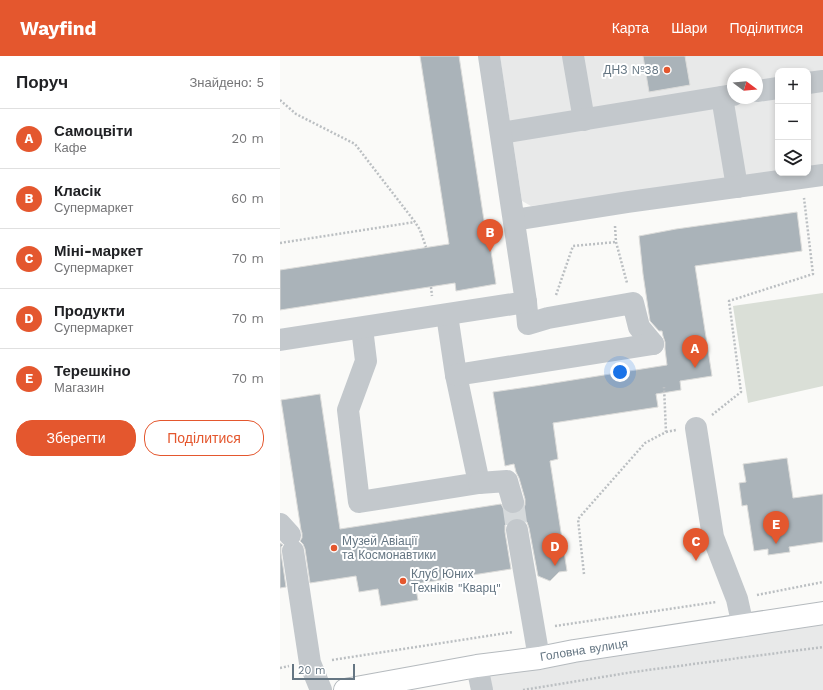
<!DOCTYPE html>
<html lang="uk">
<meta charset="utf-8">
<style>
body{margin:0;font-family:"Work Sans",sans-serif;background:#f2f2f2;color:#202124}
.controls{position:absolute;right:12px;top:12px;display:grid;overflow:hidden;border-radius:8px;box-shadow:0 2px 6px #0003}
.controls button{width:36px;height:36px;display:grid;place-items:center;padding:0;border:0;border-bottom:1px solid #e0e0e0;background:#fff;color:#202124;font:20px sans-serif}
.compass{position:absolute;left:447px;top:12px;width:36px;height:36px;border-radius:50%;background:#fff;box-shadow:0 2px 6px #0003;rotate:106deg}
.scale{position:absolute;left:12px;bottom:10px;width:63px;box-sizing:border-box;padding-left:4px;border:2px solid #657683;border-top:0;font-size:11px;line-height:14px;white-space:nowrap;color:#657683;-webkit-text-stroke:3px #fff;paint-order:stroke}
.you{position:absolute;left:340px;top:316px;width:14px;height:14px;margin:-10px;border:3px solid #fff;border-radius:50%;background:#1a73e8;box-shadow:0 0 0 6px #1a73e833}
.badge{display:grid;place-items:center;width:26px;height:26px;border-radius:50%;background:#e4572e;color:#fff;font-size:13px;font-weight:700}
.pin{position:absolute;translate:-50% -33px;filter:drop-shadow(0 1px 2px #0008)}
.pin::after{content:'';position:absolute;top:21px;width:14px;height:12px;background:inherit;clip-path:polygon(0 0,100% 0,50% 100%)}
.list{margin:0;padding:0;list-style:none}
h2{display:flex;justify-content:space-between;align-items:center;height:52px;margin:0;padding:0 16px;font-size:17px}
h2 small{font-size:13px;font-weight:400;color:#757577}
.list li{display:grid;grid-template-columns:26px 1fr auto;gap:12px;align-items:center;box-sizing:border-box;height:60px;padding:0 16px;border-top:1px solid #e0e0e0}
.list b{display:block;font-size:15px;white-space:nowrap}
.list p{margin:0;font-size:13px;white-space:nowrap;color:#757577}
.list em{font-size:13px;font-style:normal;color:#757577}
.actions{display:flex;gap:8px;padding:12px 16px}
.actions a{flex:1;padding:9px 0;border:1px solid #e4572e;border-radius:16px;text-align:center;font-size:14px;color:#e4572e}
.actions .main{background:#e4572e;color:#fff}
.icon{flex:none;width:22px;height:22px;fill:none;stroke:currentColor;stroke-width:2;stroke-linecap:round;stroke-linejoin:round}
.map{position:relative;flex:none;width:543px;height:634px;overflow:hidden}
header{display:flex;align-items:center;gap:24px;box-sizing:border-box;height:56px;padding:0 20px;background:#e4572e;color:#fff}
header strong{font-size:19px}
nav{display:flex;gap:22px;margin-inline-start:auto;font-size:14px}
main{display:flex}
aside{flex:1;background:#fff}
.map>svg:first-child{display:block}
.built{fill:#e8e9e9;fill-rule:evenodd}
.green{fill:#dadfd7}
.building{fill:#aab3b9;stroke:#dcdcda}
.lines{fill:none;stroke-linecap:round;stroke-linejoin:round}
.minor-tunnel{stroke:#d5d9db;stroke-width:22;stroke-dasharray:22 11;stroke-linecap:butt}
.major-casing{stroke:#b5babe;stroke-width:24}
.path{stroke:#bbbfc2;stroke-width:2.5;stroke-dasharray:2 2;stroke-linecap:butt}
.minor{stroke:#c3c8cc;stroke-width:22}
.major{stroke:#fff;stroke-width:22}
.poi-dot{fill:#e4572e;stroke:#fff;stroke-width:1.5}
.labels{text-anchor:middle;stroke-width:4;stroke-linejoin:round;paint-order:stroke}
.poi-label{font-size:12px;fill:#657683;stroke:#fff;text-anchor:start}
.street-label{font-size:12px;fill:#657683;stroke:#fff}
</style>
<header>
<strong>Wayfind</strong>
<nav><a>Карта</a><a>Шари</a><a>Поділитися</a></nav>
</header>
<main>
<aside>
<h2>Поруч<small>Знайдено: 5</small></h2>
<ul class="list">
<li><span class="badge">A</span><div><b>Самоцвіти</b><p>Кафе</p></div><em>20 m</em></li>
<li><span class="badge">B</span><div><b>Класік</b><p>Супермаркет</p></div><em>60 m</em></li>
<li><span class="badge">C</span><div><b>Міні-маркет</b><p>Супермаркет</p></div><em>70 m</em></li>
<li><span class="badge">D</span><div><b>Продукти</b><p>Супермаркет</p></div><em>70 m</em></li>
<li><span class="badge">E</span><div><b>Терешкіно</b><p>Магазин</p></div><em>70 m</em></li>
</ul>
<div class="actions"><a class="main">Зберегти</a><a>Поділитися</a></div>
</aside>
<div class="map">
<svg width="543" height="634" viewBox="0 0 543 634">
<rect width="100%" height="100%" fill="#fafaf8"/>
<g class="built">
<path d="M220,0H543V110L528,112V15H498V116L251,150L242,145ZM453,18H477V42H453Z"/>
<path d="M543,558V634H201L197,611Z"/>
</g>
<path class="green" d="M543,237V330L468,347L453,250Z"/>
<g class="building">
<path d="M140,0H179L203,158L206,176L208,175L216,228L176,235L175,227L0,254V214L169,188Z"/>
<path d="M363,0H405L410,29L369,36Z"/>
<path d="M517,156L522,195L415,210L432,320L400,325L401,334L376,338L378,351L273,367L278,403L270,405L287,515L279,516L270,525L258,520L249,472L247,466L242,462H235L229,465L225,469V476L231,513L135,528L138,544L101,550L98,533L79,536L76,520L30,527L25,493L23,488L20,485L22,482V477L21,474L1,344L40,338L60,473L221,448L225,455L230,458H237L242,455L245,449V443L239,422L236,416L234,408L225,410L213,336L255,330L387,309L385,293V286L383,280L382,275H379L370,265L363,218L359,180L396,173Z"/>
<path d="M507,402L513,442L543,438V486L509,491L510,496L488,499V493L474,495L467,449L462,450L459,427L466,426L463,408Z"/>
<path d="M0,487L3,489L1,491V497L6,531L0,532Z"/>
</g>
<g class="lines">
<path class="minor-tunnel" d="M233,446L237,474"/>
<defs>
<path id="major" d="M65,634L197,610L259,602L294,595L543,557"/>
</defs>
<use href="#major" class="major-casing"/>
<g class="path">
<path d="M0,44L16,58L75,88L135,166L140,174L146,191"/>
<path d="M335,170L336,186L347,227"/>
<path d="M0,187L135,166"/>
<path d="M151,231L152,240"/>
<path d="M276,239L293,190L336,186"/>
<path d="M432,359L461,336L449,245L533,218L524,142"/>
<path d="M386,376L396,374"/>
<path d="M304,518L298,463L365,387L386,376L384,331"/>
<path d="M477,539L543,526"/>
<path d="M275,570L436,546"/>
<path d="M52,604L233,576"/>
<path d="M0,612L9,610"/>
<path d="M243,634L353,616L543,591"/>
</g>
<g class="minor">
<path d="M293,0L304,64"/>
<path d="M528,27L543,25"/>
<path d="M477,35L498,32"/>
<path d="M442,41L457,131"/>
<path d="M221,77L453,39"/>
<path d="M234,164L348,146L543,119"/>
<path d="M246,246L248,268L268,262L353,247L359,271L373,288"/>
<path d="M82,272L86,305L68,354L79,446L199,427L176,319L167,259"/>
<path d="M0,284L246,246L209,0"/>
<path d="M176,319L373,288"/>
<path d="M416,372L433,481L457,543L463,570"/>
<path d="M199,427L227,425L233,446"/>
<path d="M0,468L10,479"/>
<path d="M237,474L259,602"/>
<path d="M13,495L30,607L41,634"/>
<path d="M197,610L202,634"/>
</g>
<use href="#major" class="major"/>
</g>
<g class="poi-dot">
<circle cx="387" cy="14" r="4"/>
<circle cx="54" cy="492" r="4"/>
<circle cx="123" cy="525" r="4"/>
</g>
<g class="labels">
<g class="poi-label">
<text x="379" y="18" text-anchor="end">ДНЗ №38</text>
<text x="62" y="489">Музей Авіації<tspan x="62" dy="14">та Космонавтики</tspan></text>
<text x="131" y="522">Клуб Юних<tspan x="131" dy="14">Техніків "Кварц"</tspan></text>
</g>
<g class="street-label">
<text transform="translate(304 594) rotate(-9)" y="4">Головна вулиця</text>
</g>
</g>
</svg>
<div class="controls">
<button>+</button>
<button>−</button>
<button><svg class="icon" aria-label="layers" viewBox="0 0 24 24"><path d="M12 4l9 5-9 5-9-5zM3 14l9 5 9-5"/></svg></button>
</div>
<svg class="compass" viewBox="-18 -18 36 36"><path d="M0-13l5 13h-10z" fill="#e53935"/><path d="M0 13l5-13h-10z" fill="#757577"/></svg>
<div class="scale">20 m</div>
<div class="you"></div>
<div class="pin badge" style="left:415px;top:312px">A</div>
<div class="pin badge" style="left:210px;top:196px">B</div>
<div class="pin badge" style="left:416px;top:505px">C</div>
<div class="pin badge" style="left:275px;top:510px">D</div>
<div class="pin badge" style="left:496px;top:488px">E</div>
</div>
</main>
